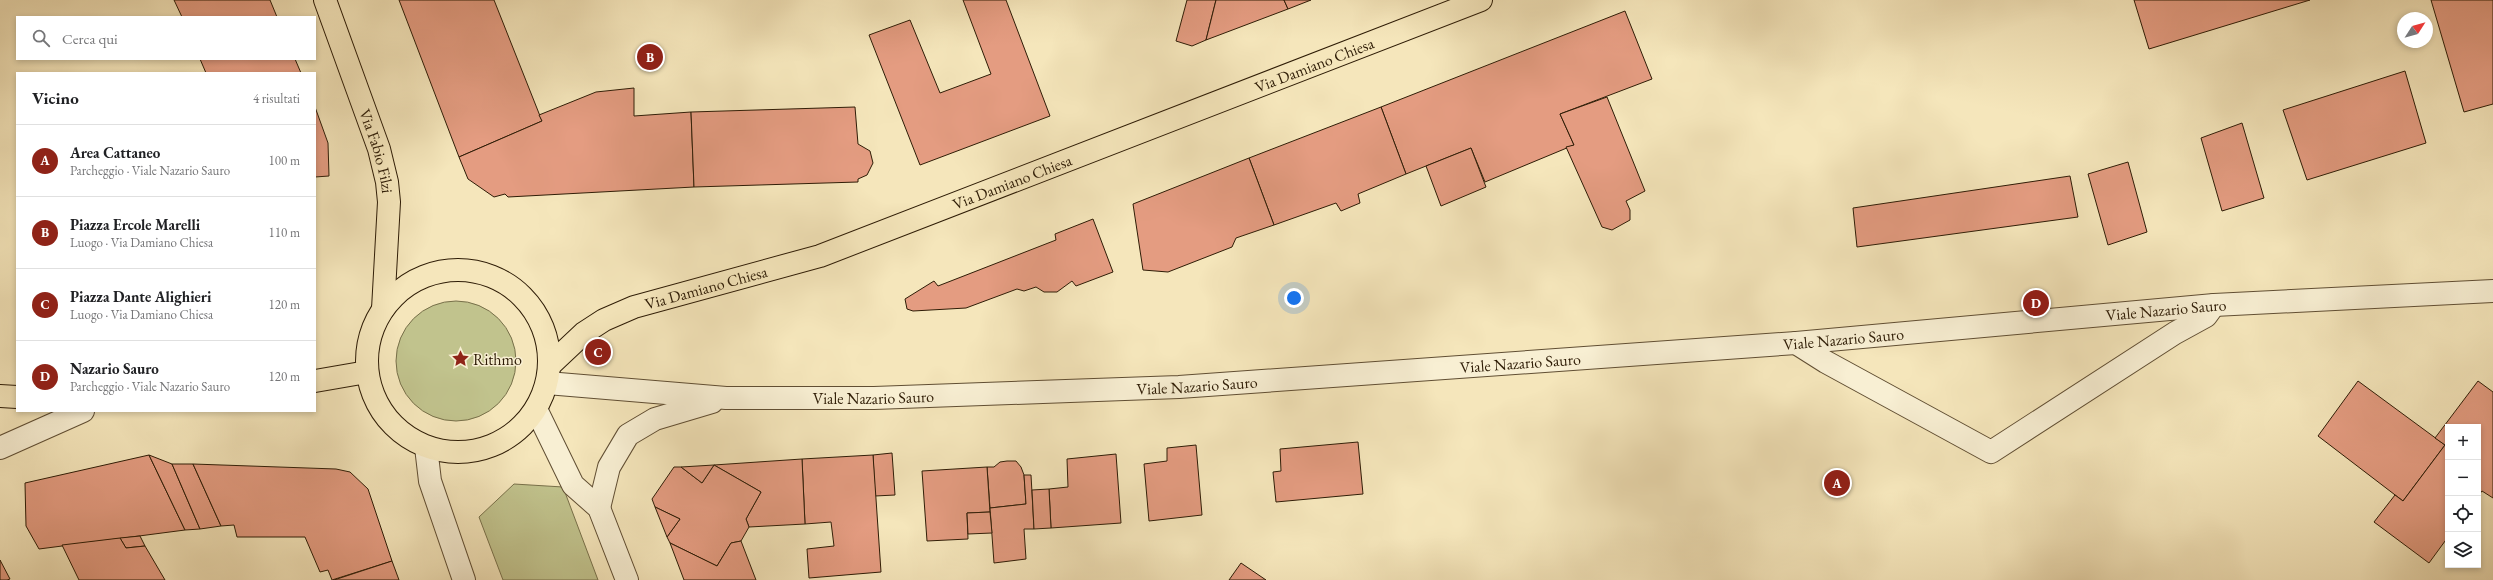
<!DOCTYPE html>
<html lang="it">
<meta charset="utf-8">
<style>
body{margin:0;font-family:"EB Garamond",serif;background:#f6f6f6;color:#202124}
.controls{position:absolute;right:12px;bottom:12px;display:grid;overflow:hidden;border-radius:0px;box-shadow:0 2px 6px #0003}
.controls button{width:36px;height:36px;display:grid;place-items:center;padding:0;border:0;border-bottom:1px solid #e0e0e0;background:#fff;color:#202124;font:20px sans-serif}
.compass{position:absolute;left:2397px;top:12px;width:36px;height:36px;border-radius:50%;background:#fff;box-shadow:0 2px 6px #0003;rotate:54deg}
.you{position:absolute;left:1294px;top:298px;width:14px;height:14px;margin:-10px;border:3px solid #fff;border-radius:50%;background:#1a73e8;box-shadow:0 0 0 6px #1a73e833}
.badge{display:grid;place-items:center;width:26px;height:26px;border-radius:50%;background:#8f2418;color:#fff;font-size:13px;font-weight:700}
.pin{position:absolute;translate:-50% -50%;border:2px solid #fff;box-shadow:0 1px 4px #0006}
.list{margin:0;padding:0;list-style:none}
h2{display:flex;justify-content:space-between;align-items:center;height:52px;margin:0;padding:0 16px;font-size:17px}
h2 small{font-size:13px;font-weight:400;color:#757577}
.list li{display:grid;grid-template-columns:26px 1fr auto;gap:12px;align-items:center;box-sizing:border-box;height:72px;padding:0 16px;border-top:1px solid #e0e0e0}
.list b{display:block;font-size:15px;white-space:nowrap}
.list p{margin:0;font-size:13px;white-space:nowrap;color:#757577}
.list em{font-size:13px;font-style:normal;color:#757577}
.icon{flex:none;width:22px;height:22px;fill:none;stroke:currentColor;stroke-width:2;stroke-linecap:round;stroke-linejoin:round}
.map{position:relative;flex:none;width:2493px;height:580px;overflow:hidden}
.search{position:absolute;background:#fff;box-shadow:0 2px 6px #0003;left:16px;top:16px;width:300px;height:44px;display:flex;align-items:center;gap:10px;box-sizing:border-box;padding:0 14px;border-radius:0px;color:#757577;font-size:15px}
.panel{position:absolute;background:#fff;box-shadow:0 2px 6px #0003;left:16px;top:72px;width:300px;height:340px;border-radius:0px}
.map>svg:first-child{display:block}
.green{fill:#c1c38d;stroke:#78704a}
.building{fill:#e49c81;stroke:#2e1c06}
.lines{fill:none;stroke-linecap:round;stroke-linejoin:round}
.minor-casing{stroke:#604e33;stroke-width:24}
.major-casing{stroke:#2e1c06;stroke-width:24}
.minor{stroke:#f8efd3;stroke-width:22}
.major{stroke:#f5e6bb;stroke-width:22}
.labels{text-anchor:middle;stroke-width:3;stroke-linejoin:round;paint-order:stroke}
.street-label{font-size:16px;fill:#2e1c06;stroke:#f8efd3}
.poi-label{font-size:16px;fill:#2e1c06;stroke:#f8efd3;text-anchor:start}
</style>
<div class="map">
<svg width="2493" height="580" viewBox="0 0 2493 580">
<rect width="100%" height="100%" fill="#f5e6bb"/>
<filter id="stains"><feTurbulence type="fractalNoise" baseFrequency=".005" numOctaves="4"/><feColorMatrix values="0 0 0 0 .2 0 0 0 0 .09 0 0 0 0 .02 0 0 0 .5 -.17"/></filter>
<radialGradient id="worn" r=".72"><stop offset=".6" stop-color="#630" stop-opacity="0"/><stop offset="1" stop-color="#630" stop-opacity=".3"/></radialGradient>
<g class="green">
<circle cx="456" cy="361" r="60"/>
<path d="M514,484L563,487L598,580H503L479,517Z"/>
</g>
<g class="building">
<path d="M174,0H270L277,17H182Z"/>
<path d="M399,0H494L542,121L459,157Z"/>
<path d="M963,0H1006L1050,116L920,165L869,35L910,20L940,93L991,74Z"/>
<path d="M1187,0H1216L1206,40L1192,46L1176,41Z"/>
<path d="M1216,0H1284L1288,9L1206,40Z"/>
<path d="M1284,0H1311L1288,9Z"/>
<path d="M2134,0H2310L2149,49Z"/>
<path d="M2431,0H2493V104L2464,112Z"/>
<path d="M1625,11L1652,79L1560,114L1574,145L1485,182L1471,148L1406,174L1381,107Z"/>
<path d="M200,59H295L301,73H206Z"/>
<path d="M2405,71L2426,143L2307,180L2283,110Z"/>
<path d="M634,88V116L691,112L694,187L508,197L505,194L494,197L468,179L459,157L542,121L539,115L596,92Z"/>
<path d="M1607,97L1645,191L1626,201L1630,210V220L1612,230L1602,227L1566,147L1574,145L1560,114Z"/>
<path d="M315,107L328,143L329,176L315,177Z"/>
<path d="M855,107L858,144L870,151L873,163L867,175L858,179V182L694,187L691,112Z"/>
<path d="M1381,107L1406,174L1358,194L1360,203L1341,211L1336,203L1274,225L1249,158Z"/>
<path d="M2242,123L2264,198L2222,211L2201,138Z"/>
<path d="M1471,148L1486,187L1441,206L1426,166Z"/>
<path d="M1249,158L1274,225L1236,238L1232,247L1168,272L1143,270L1133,204Z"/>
<path d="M2128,162L2147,232L2108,245L2088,174Z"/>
<path d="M2070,176L2078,217L1857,247L1853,208Z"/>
<path d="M1093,219L1113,272L1076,286L1072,281L1057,292H1044L1036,287L1024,291L1017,289L966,308L913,311L907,309L905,299L934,281L938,286L1056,240L1055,234Z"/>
<path d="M2358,381L2445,445L2403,501L2318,436Z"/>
<path d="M2478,381L2493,392V498L2482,491L2478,496V427H2448V537L2429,563L2374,522L2395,495L2403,501L2445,445L2435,438Z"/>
<path d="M1358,442L1363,494L1276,502L1273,472L1281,471L1280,449Z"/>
<path d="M1196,445L1202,515L1149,521L1144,464L1167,461V448Z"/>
<path d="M892,453L895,495L875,496L873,455Z"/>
<path d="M1116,454L1121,523L1051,528L1049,489L1068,487L1067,459Z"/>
<path d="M149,455L185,530L39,549L26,526L25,483Z"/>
<path d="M149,455L172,464L200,529L185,530Z"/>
<path d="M873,455L881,572L809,578L807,549L834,546L831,522L805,524L802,459Z"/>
<path d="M802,459L805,524L749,527L746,519L761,492L714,465Z"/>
<path d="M1007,461H1016L1021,467L1024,475L1026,504L990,508L987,467H994L1000,462Z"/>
<path d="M172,464H193L221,526L200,529Z"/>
<path d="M193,464L336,469L350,472L368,489L392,561L332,580L328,570L320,572L305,537H237L234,525L221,526Z"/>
<path d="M714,465L761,492L746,519L749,527L741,541L731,543L717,566L670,543L667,537L680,519L655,507L652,499L674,467H681L702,483Z"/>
<path d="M714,465L702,483L681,467Z"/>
<path d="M987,467L990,512L967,513L968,539L927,541L922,471Z"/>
<path d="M1024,475H1031L1034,529H1024L1026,559L994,563L990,508L1026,504Z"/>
<path d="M1049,489L1051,528L1034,529L1032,490Z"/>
<path d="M655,507L680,519L667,537Z"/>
<path d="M990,512L992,533L968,534L967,513Z"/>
<path d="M140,536L145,546L126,548L120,538Z"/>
<path d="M120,538L126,548L145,546L165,580H79L62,545Z"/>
<path d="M741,541L756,580H684L670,543L717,566L731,543Z"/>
<path d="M0,560L10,579L7,580H0Z"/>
<path d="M392,561L399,580H334Z"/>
<path d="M1241,563L1266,580H1229Z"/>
</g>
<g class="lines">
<defs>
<g id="minor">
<path d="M1796,343L1826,362L1991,452L2175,333L2206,316L2214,305"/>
<path id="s1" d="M547,383L726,398H874L1179,387L1796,343L2214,305L2493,291"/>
<path d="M536,409L573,485L599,508L627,580"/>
<path d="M426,447L430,481L464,580"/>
<path d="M0,448L83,411"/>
<path d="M599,508L609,467L628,435L655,419L712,402"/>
</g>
<g id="major">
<path id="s2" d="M325,0L379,149L387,182L389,202L383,309"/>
<circle cx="458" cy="361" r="91"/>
<path id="s3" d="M550,365L584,333L604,320L634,307L820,256L1481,0"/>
<path d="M315,381L367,372"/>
<path d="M0,396L17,397"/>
</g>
</defs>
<use href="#minor" class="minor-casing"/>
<use href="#major" class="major-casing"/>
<use href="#minor" class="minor"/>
<use href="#major" class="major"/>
</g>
<defs>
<symbol id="sight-bare" viewBox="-9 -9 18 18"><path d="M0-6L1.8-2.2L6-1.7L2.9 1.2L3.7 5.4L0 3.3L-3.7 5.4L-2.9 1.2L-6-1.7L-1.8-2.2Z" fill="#8f2418" stroke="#f8efd3" stroke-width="2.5" paint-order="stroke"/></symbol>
</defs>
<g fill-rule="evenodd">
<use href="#sight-bare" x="448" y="346" width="25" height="25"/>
</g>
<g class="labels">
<g class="street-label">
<text dy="6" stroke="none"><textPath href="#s3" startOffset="826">Via Damiano Chiesa</textPath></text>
<text dy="6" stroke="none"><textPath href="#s2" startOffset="160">Via Fabio Filzi</textPath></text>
<text dy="6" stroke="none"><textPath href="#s3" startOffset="502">Via Damiano Chiesa</textPath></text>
<text dy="6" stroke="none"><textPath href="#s3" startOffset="178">Via Damiano Chiesa</textPath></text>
<text dy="6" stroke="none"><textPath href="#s1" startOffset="1623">Viale Nazario Sauro</textPath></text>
<text dy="6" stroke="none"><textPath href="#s1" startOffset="1299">Viale Nazario Sauro</textPath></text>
<text dy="6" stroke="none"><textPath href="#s1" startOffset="975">Viale Nazario Sauro</textPath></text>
<text dy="6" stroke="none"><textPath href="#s1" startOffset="651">Viale Nazario Sauro</textPath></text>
<text dy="6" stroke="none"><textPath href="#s1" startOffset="327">Viale Nazario Sauro</textPath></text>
</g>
<g class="poi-label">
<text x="473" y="365">Rithmo</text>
</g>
</g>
<rect width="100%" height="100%" filter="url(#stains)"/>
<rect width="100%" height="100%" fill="url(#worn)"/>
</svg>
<div class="controls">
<button>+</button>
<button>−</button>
<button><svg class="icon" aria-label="locate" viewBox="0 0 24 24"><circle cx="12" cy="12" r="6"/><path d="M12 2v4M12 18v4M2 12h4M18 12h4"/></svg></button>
<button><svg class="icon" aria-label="layers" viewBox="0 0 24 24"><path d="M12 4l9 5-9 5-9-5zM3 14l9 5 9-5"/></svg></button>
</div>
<svg class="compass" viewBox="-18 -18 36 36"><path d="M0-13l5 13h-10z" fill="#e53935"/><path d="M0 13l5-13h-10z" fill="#757577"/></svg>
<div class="you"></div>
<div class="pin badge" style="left:1837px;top:483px">A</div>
<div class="pin badge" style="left:650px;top:57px">B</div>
<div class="pin badge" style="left:598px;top:352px">C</div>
<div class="pin badge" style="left:2036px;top:303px">D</div>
<div class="search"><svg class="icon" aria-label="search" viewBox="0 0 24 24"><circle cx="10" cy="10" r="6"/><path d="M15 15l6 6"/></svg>Cerca qui</div>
<section class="panel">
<h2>Vicino<small>4 risultati</small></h2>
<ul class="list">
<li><span class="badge">A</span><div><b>Area Cattaneo</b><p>Parcheggio · Viale Nazario Sauro</p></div><em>100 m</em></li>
<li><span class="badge">B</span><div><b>Piazza Ercole Marelli</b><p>Luogo · Via Damiano Chiesa</p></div><em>110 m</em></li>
<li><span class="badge">C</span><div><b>Piazza Dante Alighieri</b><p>Luogo · Via Damiano Chiesa</p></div><em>120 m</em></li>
<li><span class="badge">D</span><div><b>Nazario Sauro</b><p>Parcheggio · Viale Nazario Sauro</p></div><em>120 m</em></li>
</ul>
</section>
</div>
